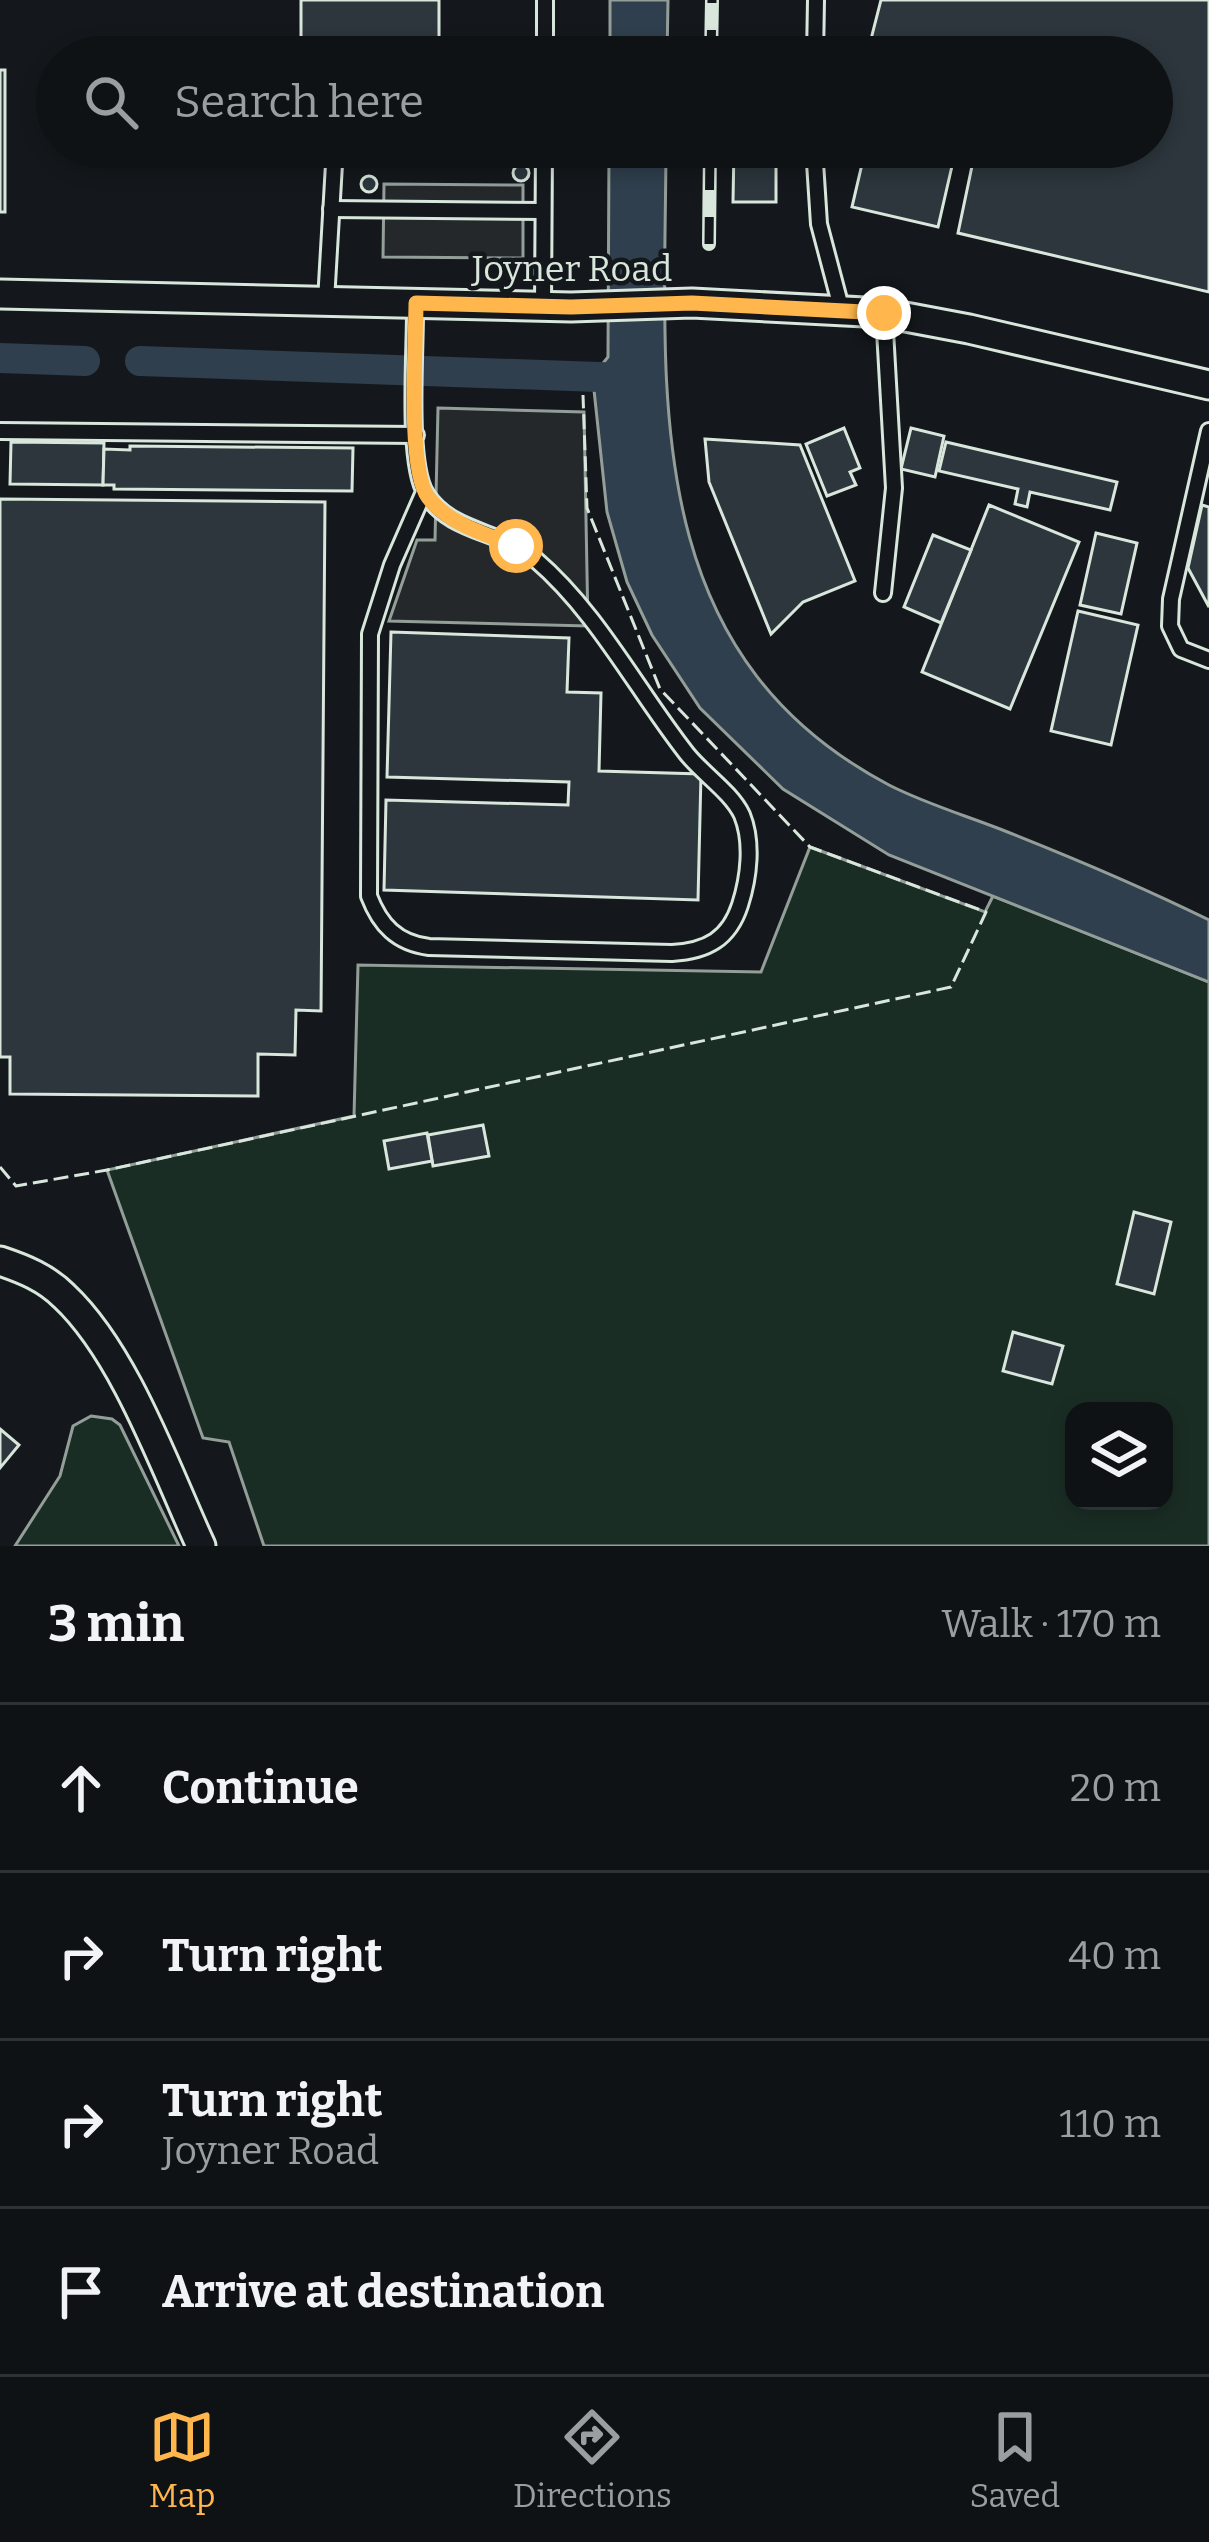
<!DOCTYPE html>
<meta charset="utf-8">
<style>
body{margin:0;font-family:Bitter,serif;background:#1d2022;color:#f1f3f6}
.controls{position:absolute;right:36px;bottom:36px;display:grid;overflow:hidden;border-radius:24px;box-shadow:0 6px 18px #0003}
.controls button{width:108px;height:108px;display:grid;place-items:center;padding:0;border:0;border-bottom:3px solid #2f3234;background:#0f1215;color:#f1f3f6;font:60px sans-serif}
.stop{position:absolute;width:36px;height:36px;margin:-27px;border:9px solid #ffb74d;border-radius:50%;background:#fff}
.stop.end{background:#ffb74d;border-color:#fff;box-shadow:0 3px 12px #0008}
.list{margin:0;padding:0;list-style:none}
h2{display:flex;justify-content:space-between;align-items:center;height:156px;margin:0;padding:0 48px;font-size:51px}
h2 small{font-size:39px;font-weight:400;color:#9b9ea0}
.list li{display:grid;grid-template-columns:78px 1fr auto;gap:36px;align-items:center;box-sizing:border-box;height:168px;padding:0 48px;border-top:3px solid #2f3234}
.list b{display:block;font-size:45px;white-space:nowrap}
.list p{margin:0;font-size:39px;white-space:nowrap;color:#9b9ea0}
.list em{font-size:39px;font-style:normal;color:#9b9ea0}
.icon{flex:none;width:66px;height:66px;fill:none;stroke:currentColor;stroke-width:2;stroke-linecap:round;stroke-linejoin:round}
.map{position:relative;flex:none;width:1209px;height:1546px;overflow:hidden}
.search{position:absolute;background:#0f1215;box-shadow:0 6px 18px #0003;left:36px;right:36px;top:36px;height:132px;display:flex;align-items:center;gap:30px;box-sizing:border-box;padding:0 42px;border-radius:66px;color:#9b9ea0;font-size:45px}
.sheet{height:828px;background:#0f1215}
nav{display:flex;justify-content:space-around;align-items:center;box-sizing:border-box;height:168px;border-top:3px solid #2f3234;background:#0f1215;font-size:33px;color:#9b9ea0}
nav a{display:grid;justify-items:center;gap:6px}
nav .on{color:#ffb74d}
.map>svg:first-child{display:block}
.green{fill:#1a2d24;stroke:#939e99;stroke-width:3;fill-rule:evenodd}
.parking{fill:#24282b;stroke:#939e99;stroke-width:3}
.water{fill:#2f3f4d;stroke:#939e99;stroke-width:3}
.lines{fill:none;stroke-linecap:round;stroke-linejoin:round}
.canal{stroke:#2f3f4d;stroke-width:30}
.building{fill:#2c363c;stroke:#d8e6dc;stroke-width:3}
.lane-casing{stroke:#d8e6dc;stroke-width:20}
.street-casing{stroke:#d8e6dc;stroke-width:33}
.lane{stroke:#14181c;stroke-width:14}
.street{stroke:#14181c;stroke-width:27}
.rail-casing{stroke:#d8e6dc;stroke-width:14}
.rail{stroke:#14181c;stroke-width:9;stroke-dasharray:27;stroke-linecap:butt}
.fence{stroke:#d8e6dc;stroke-width:3;stroke-dasharray:15 6;stroke-linecap:butt}
.route{stroke:#ffb74d;stroke-width:15}
.labels{text-anchor:middle;stroke-width:9;stroke-linejoin:round;paint-order:stroke}
.street-label{font-size:36px;fill:#d8e6dc;stroke:#14181c}
</style>
<div class="map">
<svg width="1209" height="1546" viewBox="0 0 1209 1546">
<rect width="100%" height="100%" fill="#14181c"/>
<g class="green">
<path d="M810,847L985,912L993,896L1209,982V1546H264L229,1442L203,1438L107,1170L354,1116L358,965L761,972ZM1074,1411H1164V1501H1074Z"/>
<path d="M91,1416L112,1419L120,1425L179,1546H15L60,1476L73,1426Z"/>
</g>
<g class="parking">
<path d="M384,184L523,185V258L383,257Z"/>
<path d="M438,408L584,412L588,626L389,621L417,540H435Z"/>
</g>
<g class="water">
<path d="M610,0H668L667,57H610Z"/>
<path d="M609,147H666C665,392 636,651 889,785C924,803 964,815 1000,829C1071,857 1140,886 1209,920V982L889,855L783,789L700,708L652,635L627,582L607,512L594,390L600,367L608,357Z"/>
</g>
<g class="lines">
<g class="canal">
<path d="M0,358L85,361"/>
<path d="M140,361L627,378"/>
</g>
</g>
<g class="building">
<path d="M301,0H439V48L301,47Z"/>
<path d="M881,0H1209V292L958,233L976,147H1152V57H935L870,43Z"/>
<path d="M735,45L777,46V57H735Z"/>
<rect x="0" y="70" width="5" height="142"/>
<rect x="51" y="71" width="6" height="35"/>
<rect x="262" y="147" width="26" height="13"/>
<rect x="382" y="147" width="144" height="16"/>
<path d="M734,147H776V202H733Z"/>
<path d="M866,147L952,166L938,227L852,207Z"/>
<circle cx="521" cy="173" r="8"/>
<circle cx="369" cy="184" r="8"/>
<path d="M844,428L860,468L850,472L856,485L827,496L806,444Z"/>
<path d="M911,428L944,436L935,477L901,469Z"/>
<path d="M705,439L800,445L855,581L803,602L771,634L709,482Z"/>
<path d="M11,442L104,443L103,485L10,484Z"/>
<path d="M946,442L1117,482L1110,510L1030,492L1027,507L1015,504L1018,489L939,471Z"/>
<path d="M130,446L353,448L352,491L114,489V485H103L104,449L130,450Z"/>
<path d="M0,499L325,502L321,1011L296,1010L295,1055L258,1054V1096L10,1094V1057H0Z"/>
<path d="M989,505L1079,542L1010,709L922,672Z"/>
<path d="M1202,505L1209,507V607L1188,568Z"/>
<path d="M1096,533L1137,543L1121,614L1080,605Z"/>
<path d="M933,535L971,550L941,623L904,607Z"/>
<path d="M1078,611L1138,625L1111,745L1051,731Z"/>
<path d="M391,632L569,638L567,692L601,693L599,771L701,774L698,900L384,890L386,800L568,805L569,782L387,777Z"/>
<path d="M483,1125L489,1156L433,1166L428,1135Z"/>
<path d="M427,1133L432,1161L389,1169L384,1141Z"/>
<path d="M1134,1212L1171,1222L1154,1294L1117,1284Z"/>
<path d="M1013,1332L1063,1346L1052,1384L1003,1371Z"/>
<path d="M0,1429L19,1445L0,1468Z"/>
</g>
<g class="lines">
<defs>
<g id="lane">
<path d="M427,57L545,56"/>
<path d="M545,57V0"/>
<path d="M815,57L816,0"/>
<path d="M814,147L819,224L842,311"/>
<path d="M331,209L543,211"/>
<path d="M326,301L335,147"/>
<path d="M415,303C416,345 406,463 426,494C450,533 503,531 535,559C598,613 636,689 687,754C703,774 731,792 742,815C753,842 749,877 740,905C729,939 707,951 672,953L429,947C397,943 380,925 369,896L370,634L392,565L424,492"/>
<path d="M543,306L544,147"/>
<path d="M0,431L416,435"/>
<path d="M1209,431L1171,599L1170,626L1181,649L1209,660"/>
<path d="M883,593L894,488L884,313"/>
</g>
<g id="street">
<path d="M0,294L571,307L692,303L884,313L969,329L1209,385"/>
<path d="M0,1261C24,1269 46,1278 64,1296C125,1353 166,1470 201,1546"/>
</g>
</defs>
<use href="#lane" class="lane-casing"/>
<use href="#street" class="street-casing"/>
<use href="#lane" class="lane"/>
<use href="#street" class="street"/>
<defs>
<g id="rail">
<path d="M711,57L712,0"/>
<path d="M709,244L710,147"/>
</g>
</defs>
<use href="#rail" class="rail-casing"/>
<use href="#rail" class="rail"/>
<path class="fence" d="M0,1167L16,1186L107,1170L951,987L986,912L810,847L660,689L587,508L583,395"/>
</g>
<g class="lines">
<path class="route" d="M516,546C485,534 448,524 428,497C407,468 416,343 416,303L571,307L692,303L884,313"/>
</g>
<g class="labels">
<g class="street-label">
<text x="572" y="281">Joyner Road</text>
</g>
</g>
</svg>
<div class="controls">
<button><svg class="icon" aria-label="layers" viewBox="0 0 24 24"><path d="M12 4l9 5-9 5-9-5zM3 14l9 5 9-5"/></svg></button>
</div>
<div class="stop" style="left:516px;top:546px"></div>
<div class="stop end" style="left:884px;top:313px"></div>
<div class="search"><svg class="icon" aria-label="search" viewBox="0 0 24 24"><circle cx="10" cy="10" r="6"/><path d="M15 15l6 6"/></svg>Search here</div>
</div>
<section class="sheet">
<h2>3 min<small>Walk · 170 m</small></h2>
<ul class="list">
<li><svg class="icon" aria-label="ahead" viewBox="0 0 24 24"><path d="M12 20V5M6 11l6-6 6 6"/></svg><div><b>Continue</b></div><em>20 m</em></li>
<li><svg class="icon" aria-label="right" viewBox="0 0 24 24"><path d="M7 20v-9h11M14 6l5 5-5 5"/></svg><div><b>Turn right</b></div><em>40 m</em></li>
<li><svg class="icon" aria-label="right" viewBox="0 0 24 24"><path d="M7 20v-9h11M14 6l5 5-5 5"/></svg><div><b>Turn right</b><p>Joyner Road</p></div><em>110 m</em></li>
<li><svg class="icon" aria-label="arrive" viewBox="0 0 24 24"><path d="M6 21V4h12l-3 4 3 4H6"/></svg><div><b>Arrive at destination</b></div></li>
</ul>
</section>
<nav>
<a class="on"><svg class="icon" aria-label="map" viewBox="0 0 24 24"><path d="M3 6l6-2 6 2 6-2v14l-6 2-6-2-6 2zM9 4v14M15 6v14"/></svg>Map</a>
<a><svg class="icon" aria-label="directions" viewBox="0 0 24 24"><path d="M12 3l9 9-9 9-9-9zM9 14v-3h6M13 9l2 2-2 2"/></svg>Directions</a>
<a><svg class="icon" aria-label="saved" viewBox="0 0 24 24"><path d="M7 4h10v16l-5-4-5 4z"/></svg>Saved</a>
</nav>
